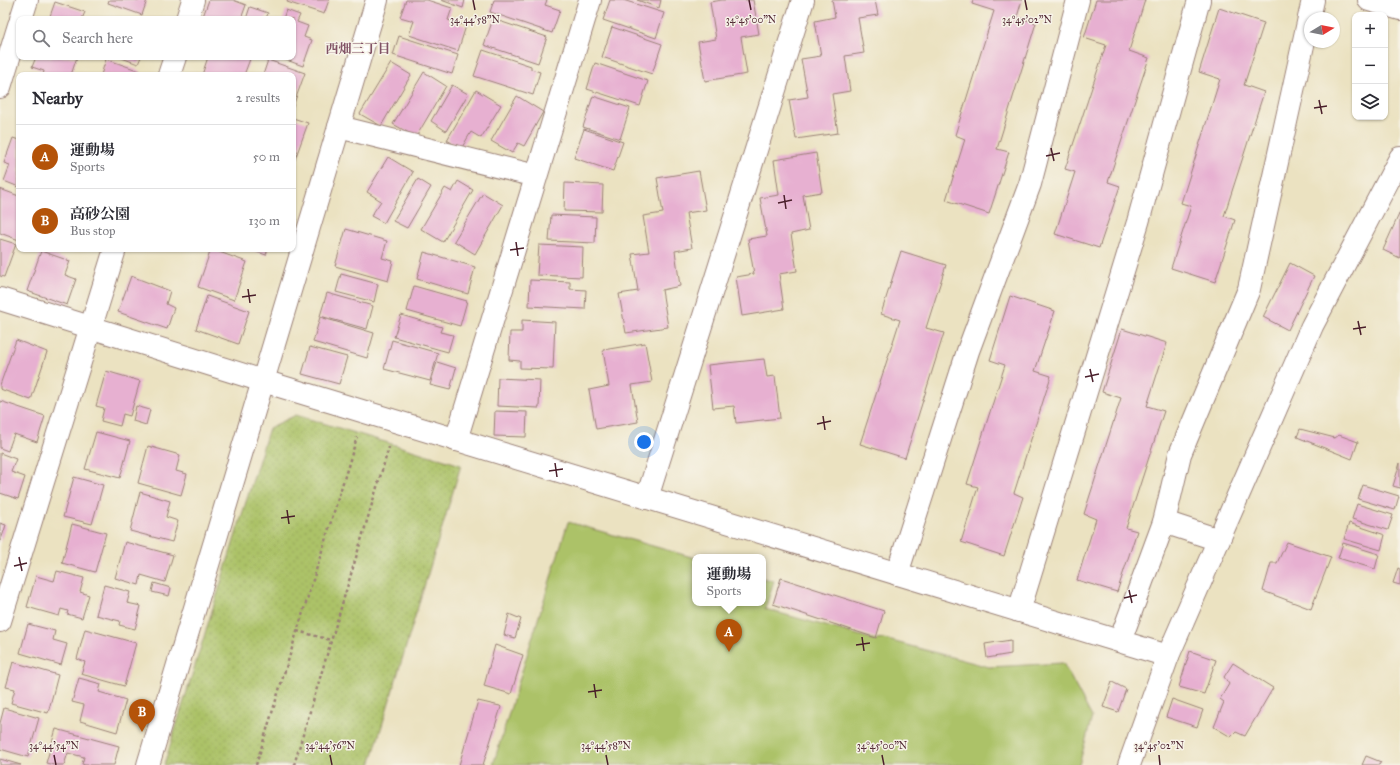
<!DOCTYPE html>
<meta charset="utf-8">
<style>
body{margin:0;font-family:"IM FELL Great Primer","Noto Serif JP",serif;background:#f2f2f3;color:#2b2b33}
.controls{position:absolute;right:12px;top:12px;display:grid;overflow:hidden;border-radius:8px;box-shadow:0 1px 3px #0004}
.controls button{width:36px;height:36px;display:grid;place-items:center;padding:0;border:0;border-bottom:1px solid #e1e1e2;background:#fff;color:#2b2b33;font:20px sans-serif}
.compass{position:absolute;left:1304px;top:12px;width:36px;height:36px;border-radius:50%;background:#fff;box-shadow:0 1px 3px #0004;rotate:80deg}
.you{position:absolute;left:644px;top:442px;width:14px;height:14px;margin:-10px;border:3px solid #fff;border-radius:50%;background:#1a73e8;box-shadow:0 0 0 6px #1a73e833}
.badge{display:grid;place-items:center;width:26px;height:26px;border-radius:50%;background:#b45309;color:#fff;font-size:13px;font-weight:700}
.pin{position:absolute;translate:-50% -33px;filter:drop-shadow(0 1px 2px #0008)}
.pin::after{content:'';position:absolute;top:21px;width:14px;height:12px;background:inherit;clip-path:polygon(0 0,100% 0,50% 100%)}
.popup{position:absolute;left:692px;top:554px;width:74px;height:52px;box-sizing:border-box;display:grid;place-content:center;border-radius:8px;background:#fff;filter:drop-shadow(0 1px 3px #0005);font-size:13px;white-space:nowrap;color:#7c7c81}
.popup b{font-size:15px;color:#2b2b33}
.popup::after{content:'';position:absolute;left:50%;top:100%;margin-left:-8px;border:8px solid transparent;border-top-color:#fff}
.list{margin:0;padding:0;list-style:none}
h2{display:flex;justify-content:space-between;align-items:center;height:52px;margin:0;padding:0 16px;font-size:17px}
h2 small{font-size:13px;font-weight:400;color:#7c7c81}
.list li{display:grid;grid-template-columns:26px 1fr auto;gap:12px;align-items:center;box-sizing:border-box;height:64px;padding:0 16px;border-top:1px solid #e1e1e2}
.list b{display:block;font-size:15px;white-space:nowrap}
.list p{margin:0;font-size:13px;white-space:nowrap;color:#7c7c81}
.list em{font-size:13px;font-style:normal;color:#7c7c81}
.icon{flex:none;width:22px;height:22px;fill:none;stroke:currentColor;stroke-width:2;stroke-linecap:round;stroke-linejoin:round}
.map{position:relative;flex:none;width:1400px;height:765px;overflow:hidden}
.search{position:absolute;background:#fff;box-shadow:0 1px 3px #0004;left:16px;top:16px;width:280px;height:44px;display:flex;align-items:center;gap:10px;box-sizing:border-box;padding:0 14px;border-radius:8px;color:#7c7c81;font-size:15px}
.panel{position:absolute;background:#fff;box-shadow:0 1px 3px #0004;left:16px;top:72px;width:280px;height:180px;border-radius:8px}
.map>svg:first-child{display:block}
.green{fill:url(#green-dots);stroke:#7b7049}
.pitch{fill:#acc267;stroke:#7b7049}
.building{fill:#e7b0d1}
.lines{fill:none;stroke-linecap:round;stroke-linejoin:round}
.street-casing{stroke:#9a8076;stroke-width:24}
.secondary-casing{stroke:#9a8076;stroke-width:24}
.path{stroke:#9a8076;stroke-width:2.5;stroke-dasharray:3 3;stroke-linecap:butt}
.street{stroke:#fff;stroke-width:22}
.secondary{stroke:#fff;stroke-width:22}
.ticks{fill:none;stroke:#4a1f2b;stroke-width:1.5}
.labels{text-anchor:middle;stroke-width:3;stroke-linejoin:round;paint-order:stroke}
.neighbourhood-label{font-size:13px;font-weight:bold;fill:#815265;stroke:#f7f3e8}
.ticks-label{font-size:10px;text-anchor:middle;fill:#4a1f2b;stroke:#f7f3e8;stroke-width:3;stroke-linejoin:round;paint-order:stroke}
</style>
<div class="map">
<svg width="1400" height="765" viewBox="0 0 1400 765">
<defs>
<pattern id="green-dots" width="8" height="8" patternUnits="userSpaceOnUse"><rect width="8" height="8" fill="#acc267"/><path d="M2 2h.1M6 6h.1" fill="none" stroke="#96a65a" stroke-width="1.8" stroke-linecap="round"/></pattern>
</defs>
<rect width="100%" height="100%" fill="#f7f3e8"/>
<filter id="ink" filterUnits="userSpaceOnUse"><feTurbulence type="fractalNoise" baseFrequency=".025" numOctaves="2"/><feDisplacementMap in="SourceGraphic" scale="8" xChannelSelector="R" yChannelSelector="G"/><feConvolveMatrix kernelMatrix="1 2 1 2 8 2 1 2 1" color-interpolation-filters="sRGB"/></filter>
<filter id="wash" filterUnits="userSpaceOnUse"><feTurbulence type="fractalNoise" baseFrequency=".012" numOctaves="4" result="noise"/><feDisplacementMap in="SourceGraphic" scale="16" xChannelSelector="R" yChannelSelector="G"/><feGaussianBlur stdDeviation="0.9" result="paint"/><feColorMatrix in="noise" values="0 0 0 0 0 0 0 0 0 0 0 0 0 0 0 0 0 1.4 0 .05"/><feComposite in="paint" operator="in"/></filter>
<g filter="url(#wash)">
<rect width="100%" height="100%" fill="#ebe2c1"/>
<path class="green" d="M296,415L461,465L370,765H164L269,428Z"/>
<path class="pitch" d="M568,522L695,558V603H763V578L774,581L765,609L876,640L884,639L989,667L1063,663L1092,717L1079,765H493Z"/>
<g id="blocks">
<g class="building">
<path d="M109,0H147L142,15L108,3Z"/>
<path d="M209,0H233L246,5L241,19H202Z"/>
<path d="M288,0H329L324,14L287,2Z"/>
<path d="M406,0H427L452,8L448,20L466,26L458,51L409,35L414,21L400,17Z"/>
<path d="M441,0H465L463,8Z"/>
<path d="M494,0H547L545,5L560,10L552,33L490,12Z"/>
<path d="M610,0H623L664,13L656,38L603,20Z"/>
<path d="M637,0H661L659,8Z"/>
<path d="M722,0H753L759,34L741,37L747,74L705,81L698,42L716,39L710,2Z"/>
<path d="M832,0H875L878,15L858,18L864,53L845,56L850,91L832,94L838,133L796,139L789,100L808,97L801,59L821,56L815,21L835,17Z"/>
<path d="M973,0H1022L1017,17L1036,23L997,149L1009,152L989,214L946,200L965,139L955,135L994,11L972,4Z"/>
<path d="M1096,0H1145L1129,51L1149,58L1108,182L1120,186L1099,248L1055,234L1075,172L1065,169L1106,45L1084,38Z"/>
<path d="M55,2L85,12L82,19H49Z"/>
<path d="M250,7L268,13L266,19H246Z"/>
<path d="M1219,8L1264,23L1244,85L1264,92L1224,216L1235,220L1215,282L1171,268L1191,206L1181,203L1220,79L1199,72Z"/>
<path d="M286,10L300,15L297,22L308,26L304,37L312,40L303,66L278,57H293V19H283Z"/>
<path d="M493,19L547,37L538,63L484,45Z"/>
<path d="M612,27L662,44L652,74L602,57Z"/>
<path d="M399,36L458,55L452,74L393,55Z"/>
<path d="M483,50L531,66V69L540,72L533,95L474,76Z"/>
<path d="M36,57H77L71,75H43L44,71L32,67Z"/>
<path d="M119,57H141L138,64Z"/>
<path d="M208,57H245L250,59L244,75H202Z"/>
<path d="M106,59L140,71L138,75H101Z"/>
<path d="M268,60L305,73L293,106V75H263Z"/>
<path d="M391,63L411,75L381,126L360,114Z"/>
<path d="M595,63L648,81L640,106L587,89Z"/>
<path d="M424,72L446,86L416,137L393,124Z"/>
<path d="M452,85L468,94L446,131L431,121Z"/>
<path d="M476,90L501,105L481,138L471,132L461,149L447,140Z"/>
<path d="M517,96L543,112L524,146L518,143L512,153L491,141Z"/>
<path d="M593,96L630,108L620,139L583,127Z"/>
<path d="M293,118L308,123L293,165Z"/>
<path d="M584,129L623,142L613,171L574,158Z"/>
<path d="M13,138L19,140V187L4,181L10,165L4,163Z"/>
<path d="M816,153L822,192L803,195L809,230L791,234L797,271L779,274L784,309L742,316L736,277L754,274L748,239L767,236L760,198L779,195L774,160Z"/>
<path d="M388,157L413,172L384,223L371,216L381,201L367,192Z"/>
<path d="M699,171L706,210L686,213L692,248L675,251L680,286L662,290L668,327L626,333L619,294L638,291L632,254L649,252L643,216L663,213L657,178Z"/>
<path d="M418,179L431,187L407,228L393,221Z"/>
<path d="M458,181L473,190L443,242L421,229L445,188L452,192Z"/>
<path d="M565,183L603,185L602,212L564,211Z"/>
<path d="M0,189L19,196V240L0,233Z"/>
<path d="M483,193L503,205L475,254L454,241Z"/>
<path d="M1400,212V258L1383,250Z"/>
<path d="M551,215L596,217L595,243L549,241Z"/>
<path d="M346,229L387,241L382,258L393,261L388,281L335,266Z"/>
<path d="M0,239L16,244L4,277L0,276Z"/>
<path d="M539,245L583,247L582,277L537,275Z"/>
<path d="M211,249L247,262L234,300L198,287Z"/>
<path d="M249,249H268L266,255Z"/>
<path d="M41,251L70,261L65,275L76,279L67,305L27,291Z"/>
<path d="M901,251L946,265L926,328L944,333L905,458L860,444L900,320L881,314Z"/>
<path d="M424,252L475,267L468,294L417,279Z"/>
<path d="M1290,263L1314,276L1288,330L1263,317Z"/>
<path d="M341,274L378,284L374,302L336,292Z"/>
<path d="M131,276L170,291L166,304L174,308L167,329L118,312Z"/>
<path d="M530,280L570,282V289L586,290L585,309L529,306Z"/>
<path d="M414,286L467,301L460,326L407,311Z"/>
<path d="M327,293L373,306L367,329L320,316Z"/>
<path d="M207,296L249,311L238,344L196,329Z"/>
<path d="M1010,296L1055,311L1035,371L1051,376L1014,493L1023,497L1004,556L961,542L978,487L967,484L1005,365L990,360Z"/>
<path d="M401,315L442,327L440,332L453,335L448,352L394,337Z"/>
<path d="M320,317L374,333L367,358L313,342Z"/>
<path d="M522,320L555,322L553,369L520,368V361L509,360L510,332H522Z"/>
<path d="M1122,329L1167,343L1147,406L1164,411L1126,528L1137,531L1117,592L1077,580L1096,519L1084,514L1121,398L1102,392Z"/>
<path d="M16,340L47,352L31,400L0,389V385Z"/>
<path d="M392,340L438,353L430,381L384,369Z"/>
<path d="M645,343L652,382L632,385L638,422L596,429L589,390L609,386L603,350Z"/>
<path d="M310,347L347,357L339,384L302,374Z"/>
<path d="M764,359L767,377L775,376L780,418L736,423L734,406L713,408L708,365Z"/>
<path d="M437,362L456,368L450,390L430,385Z"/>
<path d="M106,371L140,381L130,416L123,414L120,426L101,421L104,408L96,406Z"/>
<path d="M498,378L540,380L539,408L497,406Z"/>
<path d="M0,401L45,416L37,442L14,434L8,451L0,448Z"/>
<path d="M136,406L150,410L146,425L133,421Z"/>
<path d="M495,411L527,412L526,437L494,436Z"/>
<path d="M1300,429L1335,438L1339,435L1358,442L1352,459L1297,437Z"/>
<path d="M96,432L130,441L120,478L85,469Z"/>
<path d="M148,446L180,455L176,471L187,474L181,495L138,483Z"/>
<path d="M0,453L16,459L11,472L25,477L18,499L0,493Z"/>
<path d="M1400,463V488L1393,486Z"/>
<path d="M74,477L103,485L92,524L63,517Z"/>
<path d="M1363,485L1399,496L1395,510L1358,499Z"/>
<path d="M140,492L170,501L166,517L178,521L172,542L130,531Z"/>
<path d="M1357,504L1393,515L1388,530L1352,519Z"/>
<path d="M0,523L6,525L0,543Z"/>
<path d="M1349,523L1385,535L1381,550L1344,539Z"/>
<path d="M72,524L106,533L95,572L62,563Z"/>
<path d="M125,542L173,555L165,582L141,575L139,585L115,578Z"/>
<path d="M1287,542L1331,557L1311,609L1263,591L1271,563H1277Z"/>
<path d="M1343,543L1379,554L1375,569L1338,558Z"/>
<path d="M1398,568L1400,569V585L1393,583Z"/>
<path d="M57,571L84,578L80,592L89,595L82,618L67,614L68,611L61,609L59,616L27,607L36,576L54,581Z"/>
<path d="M781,578L884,611L876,638L773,604Z"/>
<path d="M154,583L171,588L169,596L152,592Z"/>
<path d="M104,585L130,592L127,603L141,606L135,629L119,625L120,621L96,615Z"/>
<path d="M509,614L521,619L515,638L504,635Z"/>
<path d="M28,624L55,631L53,640L67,644L61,665L20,653Z"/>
<path d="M85,629L136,643L124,686L81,674L85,662L77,659Z"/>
<path d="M1011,640V654L987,658L985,644Z"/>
<path d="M495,645L523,655L511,694L484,686Z"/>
<path d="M1190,651L1216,660L1204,694L1179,687Z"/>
<path d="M13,662L58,675L48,713L11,703L15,689L6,687Z"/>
<path d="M1233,663L1273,688L1245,736L1236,732L1231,737L1214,727L1224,702L1220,699L1229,684L1224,677Z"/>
<path d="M79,678L101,684L99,692L126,700L117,732L80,721L84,705L72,702Z"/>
<path d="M1112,682L1126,689L1118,712L1103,707Z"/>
<path d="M1172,699L1203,710L1197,727L1166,717Z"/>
<path d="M478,701L500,706L501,707L483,765H459Z"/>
<path d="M4,708L39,718L28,757L0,749V723Z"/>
<path d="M56,729L119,746L114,765H85L82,764L84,757L68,753L64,765H54L46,763Z"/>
<path d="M1366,756L1381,762L1379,765H1362Z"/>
<path d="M0,759L21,765H0Z"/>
</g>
</g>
</g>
<g filter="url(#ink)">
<use href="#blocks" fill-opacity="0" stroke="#9a8076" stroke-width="1"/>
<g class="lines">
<defs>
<g id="street">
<path d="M21,19L27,0"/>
<path d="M187,19L193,0"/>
<path d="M169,75L175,57"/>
<path d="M0,87L19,25"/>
<path d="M339,127L536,176"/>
<path d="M456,440L590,0"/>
<path d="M647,498L803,0"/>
<path d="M1164,522L1219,540"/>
<path d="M897,574L968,351L1030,184L1078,0"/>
<path d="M1019,611L1138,222L1199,0"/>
<path d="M0,621L115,249"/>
<path d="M1120,641L1164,522L1180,454L1249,289L1313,0"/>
<path d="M1129,765L1168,656L1312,326L1400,158"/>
</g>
<g id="secondary">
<path d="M1369,0L1400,9"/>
<path d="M0,299L263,381L1168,656"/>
<path d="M148,765L377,0"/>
</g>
</defs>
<use href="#street" class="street-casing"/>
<use href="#secondary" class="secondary-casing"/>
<g class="path">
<path d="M297,631L331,640"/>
<path d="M256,765L357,437"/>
<path d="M294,765L389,447"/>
</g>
<use href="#street" class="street"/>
<use href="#secondary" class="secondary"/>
</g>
</g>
<path class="ticks" d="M473,0L475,10M749,0L751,10M1025,0L1027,10M1319,100L1322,114M1314,108L1327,106M1051,148L1054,161M1046,156L1060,153M784,195L786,209M778,203L792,200M516,242L518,256M510,250L524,248M248,289L250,303M242,297L256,295M1358,321L1361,335M1353,329L1366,327M1090,369L1093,382M1085,377L1099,374M823,416L825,430M817,424L831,421M555,463L557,477M549,471L563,469M287,510L289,524M281,518L295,516M19,557L22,571M14,566L27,563M1129,590L1132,603M1124,598L1137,595M862,637L864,651M856,645L870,643M594,684L596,698M588,692L602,690M54,755L56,765M330,755L332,765M606,755L608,765M882,755L884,765M1159,755L1160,765"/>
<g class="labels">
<g class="neighbourhood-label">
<text x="358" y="53">西畑三丁目</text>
</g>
</g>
<g class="ticks-label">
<text x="475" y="23">34°44'58"N</text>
<text x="751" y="23">34°45'00"N</text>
<text x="1027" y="23">34°45'02"N</text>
<text x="54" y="749">34°44'54"N</text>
<text x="330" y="749">34°44'56"N</text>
<text x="606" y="749">34°44'58"N</text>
<text x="882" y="749">34°45'00"N</text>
<text x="1159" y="749">34°45'02"N</text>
</g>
</svg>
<div class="controls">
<button>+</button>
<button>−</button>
<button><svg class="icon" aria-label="layers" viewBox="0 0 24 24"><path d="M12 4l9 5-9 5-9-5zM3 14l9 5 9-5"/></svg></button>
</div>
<svg class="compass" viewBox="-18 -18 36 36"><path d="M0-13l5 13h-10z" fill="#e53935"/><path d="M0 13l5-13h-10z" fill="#7c7c81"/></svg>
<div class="you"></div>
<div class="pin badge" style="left:729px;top:652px">A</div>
<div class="popup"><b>運動場</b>Sports</div>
<div class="pin badge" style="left:142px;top:732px">B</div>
<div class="search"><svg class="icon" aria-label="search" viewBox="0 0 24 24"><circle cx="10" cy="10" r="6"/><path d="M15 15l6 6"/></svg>Search here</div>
<section class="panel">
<h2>Nearby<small>2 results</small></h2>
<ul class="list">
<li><span class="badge">A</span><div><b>運動場</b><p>Sports</p></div><em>50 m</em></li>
<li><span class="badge">B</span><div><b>高砂公園</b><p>Bus stop</p></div><em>130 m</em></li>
</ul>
</section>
</div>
